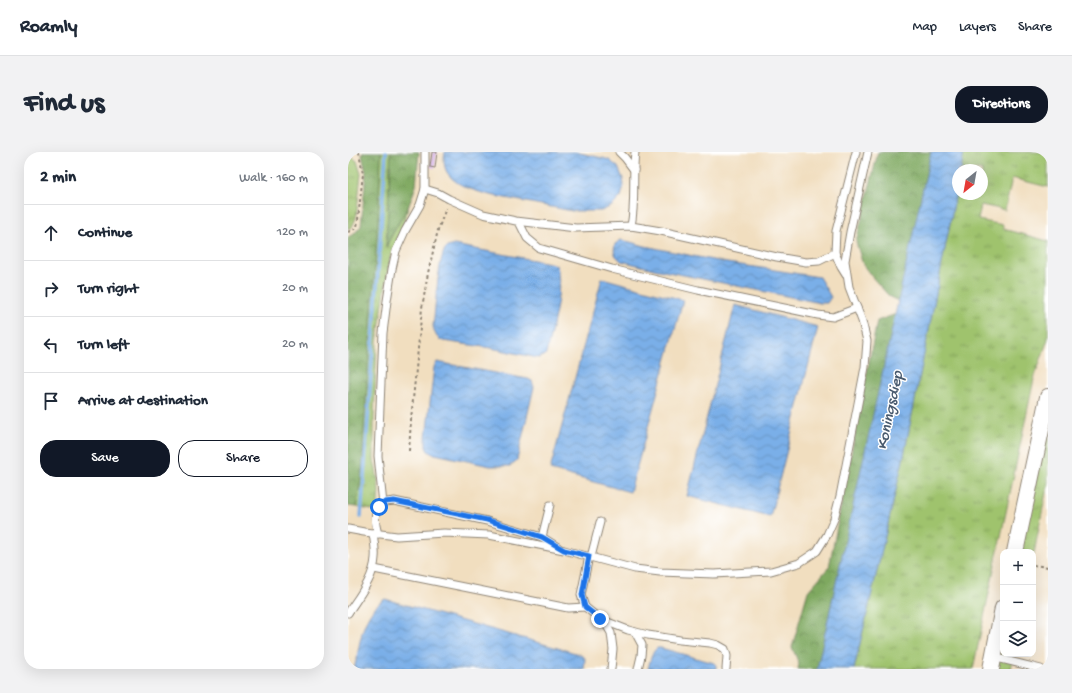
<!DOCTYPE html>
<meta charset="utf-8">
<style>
body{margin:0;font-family:"Gochi Hand",sans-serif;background:#f2f2f3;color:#1f2937}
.controls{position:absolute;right:12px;bottom:12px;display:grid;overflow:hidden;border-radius:8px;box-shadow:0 4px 16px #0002}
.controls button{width:36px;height:36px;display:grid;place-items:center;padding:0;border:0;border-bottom:1px solid #e0e1e3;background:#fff;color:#1f2937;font:20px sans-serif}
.compass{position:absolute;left:604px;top:12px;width:36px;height:36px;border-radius:50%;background:#fff;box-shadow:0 4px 16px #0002;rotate:211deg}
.stop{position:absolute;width:12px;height:12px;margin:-9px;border:3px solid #1a73e8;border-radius:50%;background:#fff}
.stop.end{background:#1a73e8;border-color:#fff;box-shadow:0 1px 4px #0008}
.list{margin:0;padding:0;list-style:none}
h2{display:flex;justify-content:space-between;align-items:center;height:52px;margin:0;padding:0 16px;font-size:17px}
h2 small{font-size:13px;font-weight:400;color:#747a83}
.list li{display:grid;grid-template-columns:26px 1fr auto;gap:12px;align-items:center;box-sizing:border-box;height:56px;padding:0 16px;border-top:1px solid #e0e1e3}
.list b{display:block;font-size:15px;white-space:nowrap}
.list em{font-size:13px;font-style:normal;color:#747a83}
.actions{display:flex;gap:8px;padding:12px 16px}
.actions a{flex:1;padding:9px 0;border:1px solid #111827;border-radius:16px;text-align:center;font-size:14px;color:#111827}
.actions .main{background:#111827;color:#fff}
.icon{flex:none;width:22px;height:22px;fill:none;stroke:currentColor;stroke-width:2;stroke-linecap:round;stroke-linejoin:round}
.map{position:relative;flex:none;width:700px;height:517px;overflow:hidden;border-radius:16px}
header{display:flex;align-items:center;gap:24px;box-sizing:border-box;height:56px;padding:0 20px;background:#fff;border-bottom:1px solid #e0e1e3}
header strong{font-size:19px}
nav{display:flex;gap:22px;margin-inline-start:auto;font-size:14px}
.intro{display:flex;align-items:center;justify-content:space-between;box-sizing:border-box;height:96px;padding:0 24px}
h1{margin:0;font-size:28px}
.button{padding:10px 18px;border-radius:16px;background:#111827;color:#fff;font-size:14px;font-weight:700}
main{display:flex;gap:24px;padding:0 24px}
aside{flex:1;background:#fff;border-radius:16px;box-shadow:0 4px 16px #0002}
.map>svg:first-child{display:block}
.grass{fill:url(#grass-tufts);stroke:#65774c}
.forest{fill:url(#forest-crowns);stroke:#556a46}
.water{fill:url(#water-waves);stroke:#526d8a}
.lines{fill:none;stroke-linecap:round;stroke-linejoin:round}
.stream{stroke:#7aafe8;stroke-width:3.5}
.building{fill:#d0a9e1}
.service-casing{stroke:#8e8475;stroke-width:9}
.tertiary-casing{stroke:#8e8475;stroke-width:18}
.path{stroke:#8e8475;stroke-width:2;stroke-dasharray:3 3;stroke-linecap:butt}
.service{stroke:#fff;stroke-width:7}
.tertiary{stroke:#fff;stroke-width:16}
.route{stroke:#1a73e8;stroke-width:5}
.labels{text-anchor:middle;stroke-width:3;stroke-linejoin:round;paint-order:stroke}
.water-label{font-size:16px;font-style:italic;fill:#47596d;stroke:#fff}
</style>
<header>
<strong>Roamly</strong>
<nav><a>Map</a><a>Layers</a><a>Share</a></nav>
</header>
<div class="intro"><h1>Find us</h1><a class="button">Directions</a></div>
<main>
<aside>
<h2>2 min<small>Walk · 160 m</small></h2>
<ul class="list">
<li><svg class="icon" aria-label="ahead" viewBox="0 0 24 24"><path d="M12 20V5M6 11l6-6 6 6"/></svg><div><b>Continue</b></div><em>120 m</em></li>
<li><svg class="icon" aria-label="right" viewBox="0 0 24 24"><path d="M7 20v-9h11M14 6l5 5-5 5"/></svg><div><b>Turn right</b></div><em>20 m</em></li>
<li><svg class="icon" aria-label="left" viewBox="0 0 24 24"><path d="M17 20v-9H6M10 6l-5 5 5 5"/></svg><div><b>Turn left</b></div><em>20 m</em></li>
<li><svg class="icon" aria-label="arrive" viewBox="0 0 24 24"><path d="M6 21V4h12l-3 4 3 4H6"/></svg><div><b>Arrive at destination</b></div></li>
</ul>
<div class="actions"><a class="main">Save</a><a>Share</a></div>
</aside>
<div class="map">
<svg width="700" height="517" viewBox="0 0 700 517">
<defs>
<pattern id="grass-tufts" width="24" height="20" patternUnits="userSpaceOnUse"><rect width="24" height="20" fill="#9fc36d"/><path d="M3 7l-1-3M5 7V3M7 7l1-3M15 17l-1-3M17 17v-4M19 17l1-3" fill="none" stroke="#829f5a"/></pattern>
<pattern id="forest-crowns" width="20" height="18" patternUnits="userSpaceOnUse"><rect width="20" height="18" fill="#7fa960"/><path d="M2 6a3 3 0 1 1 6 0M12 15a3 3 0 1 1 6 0" fill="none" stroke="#688a4f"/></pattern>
<pattern id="water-waves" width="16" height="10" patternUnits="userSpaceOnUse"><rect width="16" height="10" fill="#7aafe8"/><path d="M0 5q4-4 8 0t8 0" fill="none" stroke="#648fbc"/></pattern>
</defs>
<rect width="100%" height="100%" fill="#fff"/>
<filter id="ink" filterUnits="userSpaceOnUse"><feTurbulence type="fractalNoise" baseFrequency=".025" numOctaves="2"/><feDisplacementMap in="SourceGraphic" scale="8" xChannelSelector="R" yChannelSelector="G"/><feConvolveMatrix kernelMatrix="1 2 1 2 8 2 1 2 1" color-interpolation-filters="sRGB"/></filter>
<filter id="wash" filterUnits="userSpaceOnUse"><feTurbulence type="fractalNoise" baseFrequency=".012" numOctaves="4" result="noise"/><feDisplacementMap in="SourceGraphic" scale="16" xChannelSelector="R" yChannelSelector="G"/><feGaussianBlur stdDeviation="0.9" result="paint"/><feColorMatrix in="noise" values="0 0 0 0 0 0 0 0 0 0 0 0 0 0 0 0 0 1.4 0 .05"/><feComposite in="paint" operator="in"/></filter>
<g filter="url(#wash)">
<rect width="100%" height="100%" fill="#f1debf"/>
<g class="grass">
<path d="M33,0H43L38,94L61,53L54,76L42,106L29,190L26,265V308L30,328L31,340L29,359L8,355C12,334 16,313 15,292L30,69Z"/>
<path d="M616,0H700V35L664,26L657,58L633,53L630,68L655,73V77L700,89V187L686,227L625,517H506L555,308L610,31V42H634V18H613Z"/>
<path d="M3,4L9,9L13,22L8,66L4,75L0,77V5Z"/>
<path d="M700,263V330L685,406V400H672Z"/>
<path d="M655,489V502H666L663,517H649Z"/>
</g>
<g class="forest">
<path d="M15,0H33L30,69L15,292C16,313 12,334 8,355L0,354V85L6,82L13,74L18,21L14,3Z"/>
<path d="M43,0H71L68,34L61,53L42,86L38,96Z"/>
<path d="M530,0H583L551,149L541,144L524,125L515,113L508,90Z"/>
<path d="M548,162L469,517H450L451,512L444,495L460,439L481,415L529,169Z"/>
</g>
<g class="water">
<path d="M97,0H227L255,6L261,8L270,15L275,27L276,33L273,45L264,54L253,59H224L142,43C120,37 90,29 97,0Z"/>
<path d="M583,0H616L613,18H610V31L555,308L506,517H469Z"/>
<path d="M273,88L282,90L297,94L379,111L414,116L471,125L483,145L479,151H472L306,117L273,109L268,104L266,99L267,92Z"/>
<path d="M106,93L202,111L209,114C215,143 204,174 198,202L196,204L190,206L143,196L95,189C88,186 87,182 85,174C87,161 90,104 98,96C100,94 104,94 106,93Z"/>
<path d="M254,126L335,148L282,340L202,318Z"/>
<path d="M387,153L470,175L422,365L339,344Z"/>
<path d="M89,210L180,227L184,229L186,235L169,308L162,314H142L87,302L80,299L78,295V286L86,215Z"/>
<path d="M37,447L231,502L237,506L236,517H6C12,496 12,472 27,455C30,452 34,449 37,447Z"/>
<path d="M309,496H313L366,511L368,513V517H300C302,510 303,501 309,496Z"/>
</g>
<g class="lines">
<path class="stream" d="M13,365L16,325L38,0"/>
</g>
<g id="blocks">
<path class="building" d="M84,0H89L87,16L82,15Z"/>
</g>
</g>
<g filter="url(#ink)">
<use href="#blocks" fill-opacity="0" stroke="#8e8475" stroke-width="1"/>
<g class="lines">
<defs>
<g id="service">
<path d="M271,0L277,6L286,18"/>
<path d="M77,37L90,41L101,47L135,62L168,69L228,76L283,74L313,79L429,105L458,110L471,109L487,101"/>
<path d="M171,70L179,86L191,96L264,117L350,138L470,163L485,165L509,156"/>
<path d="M283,74C288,50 284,25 287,0"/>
<path d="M498,123L493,115L487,101L488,79L508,0"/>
<path d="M35,352L30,304L35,181L39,149L44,117L48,99L57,79L72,53L77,37V0"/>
<path d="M0,377L16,380L49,384L96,381L141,383L216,398L287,417L312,420L366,422L423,419L451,411L469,399L479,383L486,367L492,344L517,215L519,189L514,169L501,135L497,109L502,80L520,0"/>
<path d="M30,382C27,371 24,357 36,351C39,349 43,350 46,349L139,369L194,385L210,395"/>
<path d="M194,385L202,353"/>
<path d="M241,404L233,443L237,455L252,467L280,478L300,483L332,488L362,491L370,493L377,497L379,504L378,517"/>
<path d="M243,405L252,370"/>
<path d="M26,417L220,456L237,455"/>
<path d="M0,461C11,444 26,426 27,406C28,398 26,389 25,381"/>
<path d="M256,469L263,481L265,497L263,517"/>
<path d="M287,480L294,493L293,504L290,517"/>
<path d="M645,505L693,517"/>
</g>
<g id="tertiary">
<path d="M667,400L700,245"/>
<path d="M643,517L655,456"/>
</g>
</defs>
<use href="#service" class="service-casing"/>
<use href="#tertiary" class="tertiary-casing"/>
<g class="path">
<path d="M0,1L5,0"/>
<path d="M0,80L9,76L15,22L11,0"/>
<path d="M61,299L63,268L74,156L80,121L90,78L98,56"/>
<path d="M685,413L700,415"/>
</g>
<use href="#service" class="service"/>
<use href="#tertiary" class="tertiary"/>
</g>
</g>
<g class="lines" filter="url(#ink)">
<path class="route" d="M31,355L37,350L46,349L139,368L194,385L216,398L241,404L234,443L237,455L252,467"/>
</g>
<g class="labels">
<g class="water-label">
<text transform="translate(540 258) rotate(-78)" y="6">Koningsdiep</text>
</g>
</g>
</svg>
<div class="controls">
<button>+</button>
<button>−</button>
<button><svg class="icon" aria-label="layers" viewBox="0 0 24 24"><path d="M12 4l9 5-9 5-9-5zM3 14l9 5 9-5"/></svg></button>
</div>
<svg class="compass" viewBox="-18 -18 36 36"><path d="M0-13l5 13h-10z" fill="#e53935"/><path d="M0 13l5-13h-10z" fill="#747a83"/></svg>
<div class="stop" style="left:31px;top:355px"></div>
<div class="stop end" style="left:252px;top:467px"></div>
</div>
</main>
